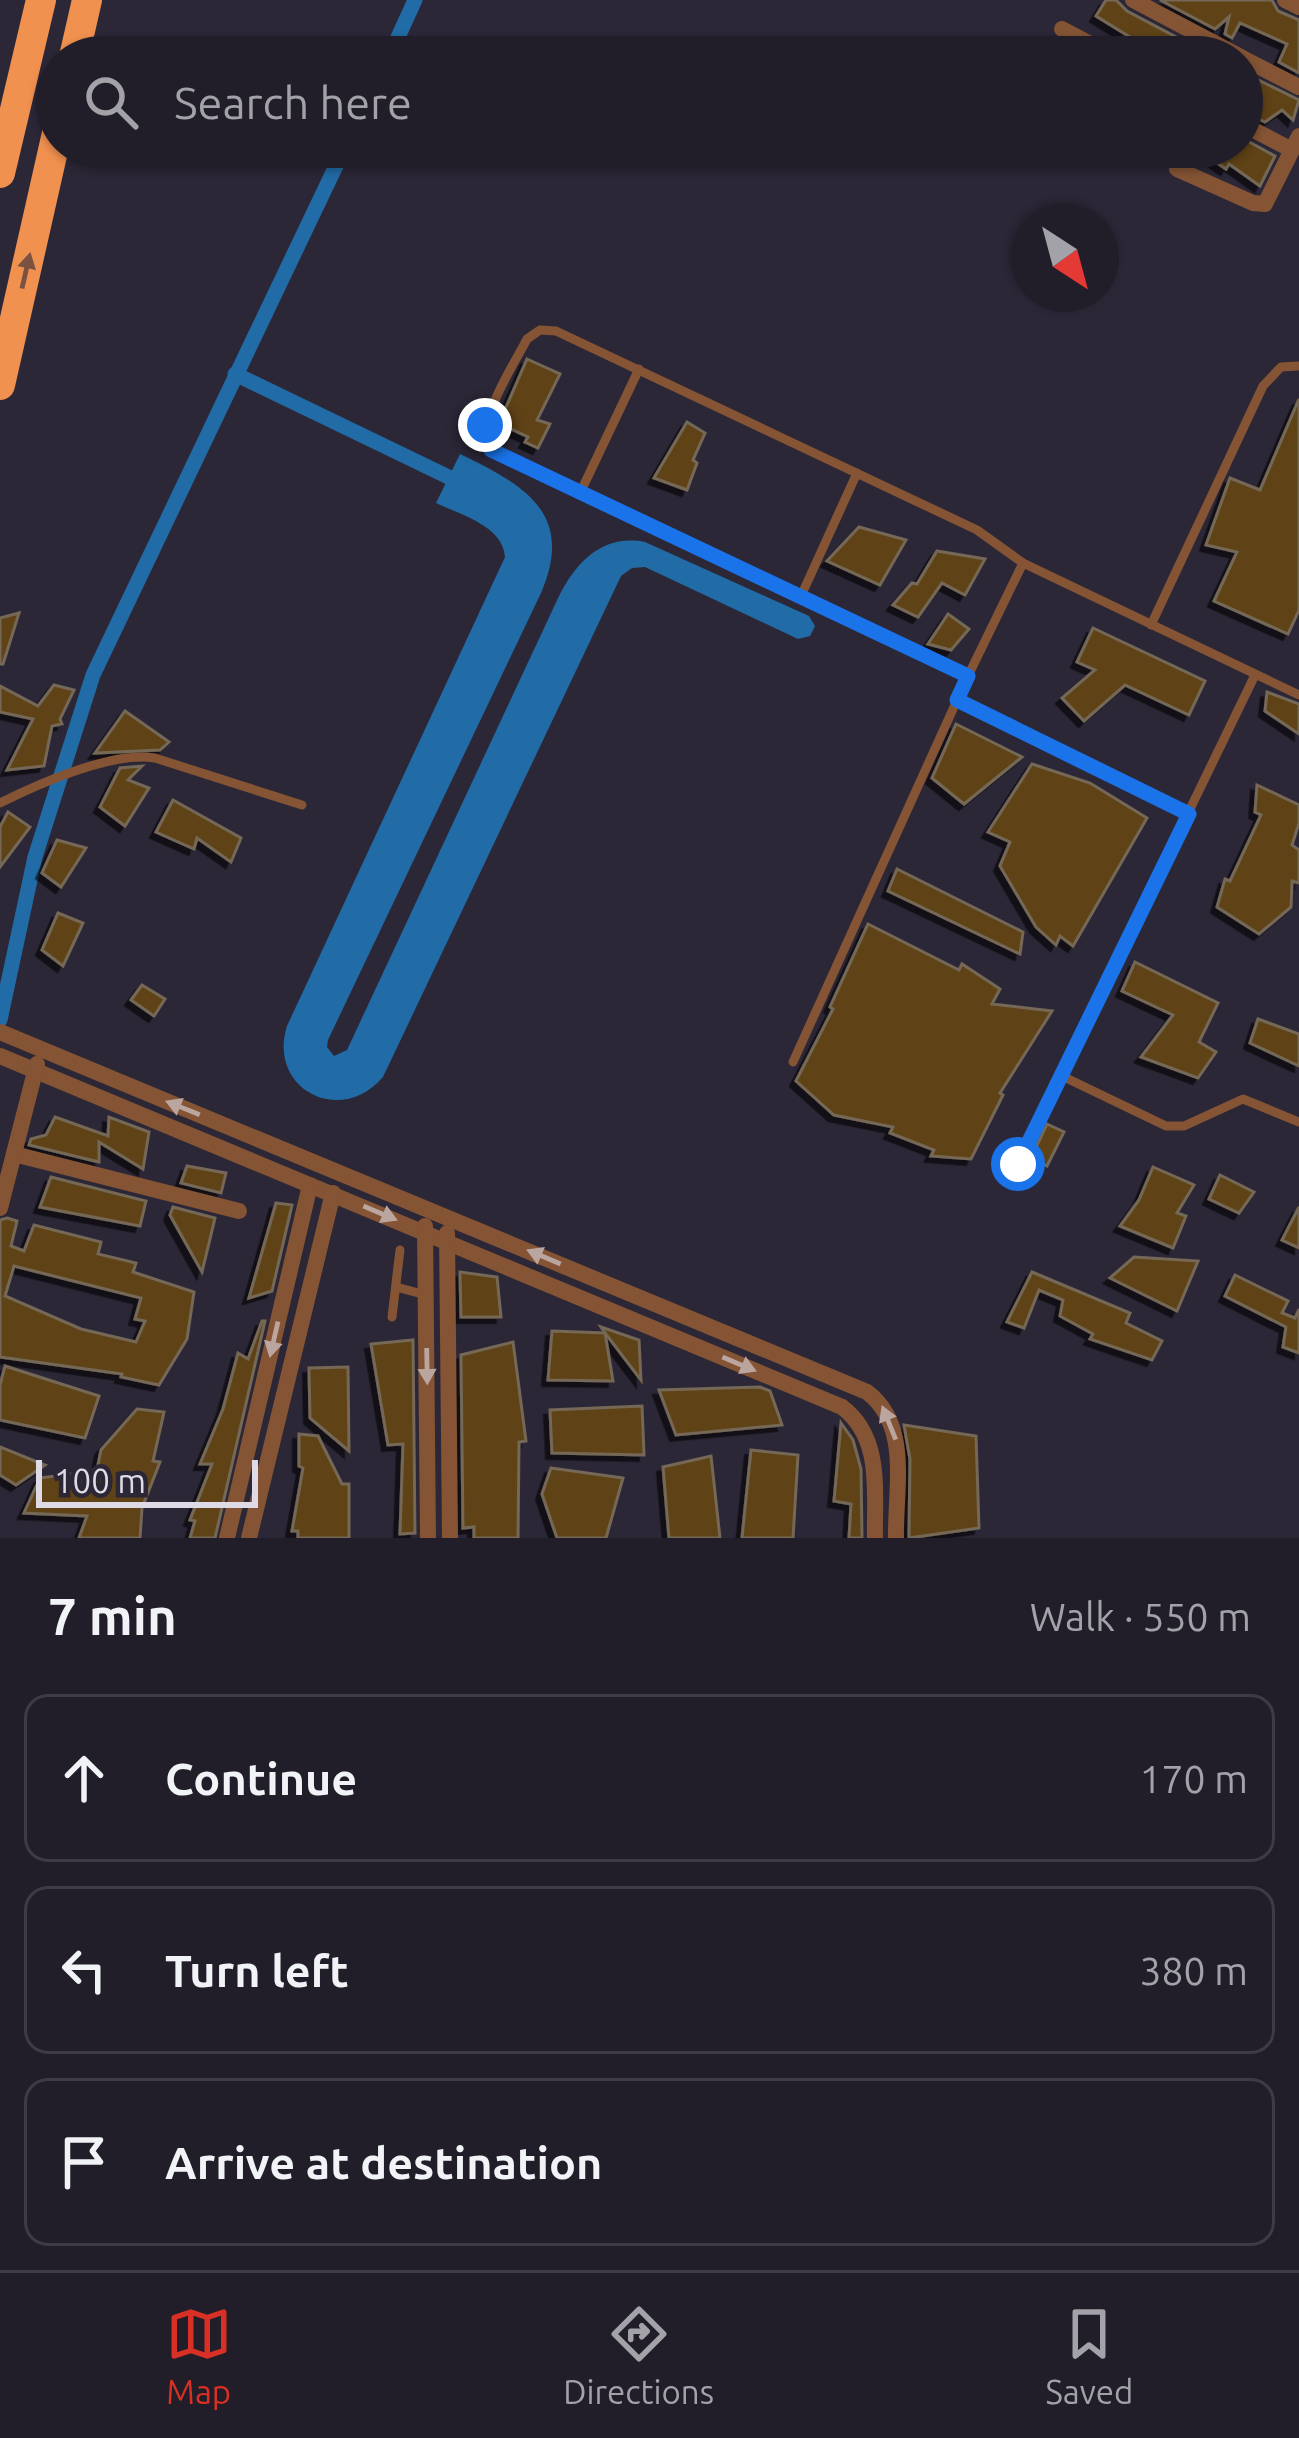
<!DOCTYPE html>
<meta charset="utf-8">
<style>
body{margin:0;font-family:Ubuntu,sans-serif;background:#292631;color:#f1f3f6}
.compass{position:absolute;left:1011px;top:204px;width:108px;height:108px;border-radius:50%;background:#211d29;box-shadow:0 3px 9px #0004;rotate:144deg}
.scale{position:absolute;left:36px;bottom:30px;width:222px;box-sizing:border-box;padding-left:12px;border:6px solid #dfdbe6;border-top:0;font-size:33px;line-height:42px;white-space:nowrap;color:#dfdbe6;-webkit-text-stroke:9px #2c2737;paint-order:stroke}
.stop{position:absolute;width:36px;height:36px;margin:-27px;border:9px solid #1a73e8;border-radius:50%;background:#fff}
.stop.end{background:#1a73e8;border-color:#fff;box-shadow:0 3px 12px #0008}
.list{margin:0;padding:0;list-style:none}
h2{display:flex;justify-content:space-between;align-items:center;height:156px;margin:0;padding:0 48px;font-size:51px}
h2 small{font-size:39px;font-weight:400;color:#a2a2a8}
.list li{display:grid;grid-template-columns:78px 1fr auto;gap:36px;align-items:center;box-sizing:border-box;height:168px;margin:0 24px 24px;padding:0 24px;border:3px solid #3e3b46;border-radius:24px}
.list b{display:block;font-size:45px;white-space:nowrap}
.list em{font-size:39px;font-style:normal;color:#a2a2a8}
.icon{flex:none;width:66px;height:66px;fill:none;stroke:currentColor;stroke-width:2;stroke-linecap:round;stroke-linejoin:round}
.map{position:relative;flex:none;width:1299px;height:1538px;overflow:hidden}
.search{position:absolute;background:#211d29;box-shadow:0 3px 9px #0004;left:36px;right:36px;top:36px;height:132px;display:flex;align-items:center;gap:30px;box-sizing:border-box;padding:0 42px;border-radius:66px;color:#a2a2a8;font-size:45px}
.sheet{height:732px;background:#211d29}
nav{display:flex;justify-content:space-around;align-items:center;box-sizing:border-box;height:168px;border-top:3px solid #3e3b46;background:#211d29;font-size:33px;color:#a2a2a8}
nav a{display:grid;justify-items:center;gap:6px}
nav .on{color:#d93025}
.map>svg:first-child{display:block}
.water{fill:#216ba6}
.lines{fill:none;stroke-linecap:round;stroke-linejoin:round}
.canal{stroke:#216ba6;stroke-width:15}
.building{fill:#5e4316;stroke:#746856;stroke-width:3;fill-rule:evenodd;filter:url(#shadow)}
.service{stroke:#845434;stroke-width:9}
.minor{stroke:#845434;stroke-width:16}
.motorway{stroke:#f19150;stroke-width:30}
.oneway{fill:#7b5141}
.oneway2{fill:#bba59f}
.route{stroke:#1a73e8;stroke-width:15}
</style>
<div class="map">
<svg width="1299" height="1538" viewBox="0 0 1299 1538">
<defs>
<filter id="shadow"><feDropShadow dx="-5.5" dy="5.5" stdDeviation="0" flood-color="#0009"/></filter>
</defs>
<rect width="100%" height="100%" fill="#2c2737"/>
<path class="water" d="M460,454C522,484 576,512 541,593L328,1040L327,1047L334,1056L347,1050L559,596C577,561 603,534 645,542L809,616L815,626L810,636L798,639L645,567L632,568L621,576L383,1077C341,1127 267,1089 287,1026L505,557C503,526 461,515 436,503Z"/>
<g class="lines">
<g class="canal">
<path d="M389,57L415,0"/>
<path d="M235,374L463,484"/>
<path d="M0,1020L35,857L93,675L345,147"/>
</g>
</g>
<g class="building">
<path d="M1106,0H1116L1127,11L1195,47L1185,57H1128L1138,42L1096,16Z"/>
<path d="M1160,0H1272L1278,11L1299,20V73L1279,62L1287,44L1240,23L1232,38L1225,34L1229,17L1215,29Z"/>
<path d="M1242,72L1299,100L1293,120L1282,110L1265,122L1242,111Z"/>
<path d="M1242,138L1275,156L1260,186L1229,164L1226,169L1194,147H1242Z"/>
<path d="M527,359L560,374L537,420L550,424L538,448L525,442L528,437L507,427L497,428Z"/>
<path d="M1299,399V610L1288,634L1214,601L1237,552L1206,545L1230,478L1260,490Z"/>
<path d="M687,422L705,433L693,460L697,463L687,490L654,478Z"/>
<path d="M859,527L906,540L880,585L827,561Z"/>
<path d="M937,551L985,559L965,595L942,583L918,617L893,605L912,583L917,584Z"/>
<path d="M19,613L3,664H0V618Z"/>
<path d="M948,614L969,629L951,650L928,644Z"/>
<path d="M1093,628L1205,681L1189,715L1125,685L1084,721L1062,698L1095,670L1077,662Z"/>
<path d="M54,685L74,690L60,719L62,724L52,726L44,766L7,770L33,719L0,712V686L38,706Z"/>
<path d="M1267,692L1299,704V734L1265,711Z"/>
<path d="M125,711L169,742L160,750L95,753Z"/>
<path d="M956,724L1022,757L964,804L932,778Z"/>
<path d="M1032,764L1090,783L1147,818L1073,946L1060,936L1056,945L1036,927L1000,866L1010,842L988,832Z"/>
<path d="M142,766L128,780L149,788L125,826L100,807L120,768Z"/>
<path d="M1257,785L1299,805V823L1292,845L1299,850V883L1292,881L1291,907L1259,934L1217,907L1225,879L1230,881L1261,815L1255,812Z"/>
<path d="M173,800L241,838L231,862L197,838L194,849L156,832Z"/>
<path d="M8,812L30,827L0,867V827Z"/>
<path d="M57,840L86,848L61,887L42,873Z"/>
<path d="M897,869L1023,932L1020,954L888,891Z"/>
<path d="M58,913L83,923L63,966L42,950Z"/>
<path d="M868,924L959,970L962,964L1000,989L992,1004L1052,1011L1000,1093L1003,1095L971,1159L931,1156L934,1150L890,1133L893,1127L834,1115L796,1081L833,1009L830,1007Z"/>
<path d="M1135,962L1218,1003L1199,1042L1216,1052L1198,1078L1141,1057L1173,1015L1122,991Z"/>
<path d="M142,985L165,999L154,1016L131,1000Z"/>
<path d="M1258,1019L1299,1034V1066L1250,1043Z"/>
<path d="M55,1117L108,1136L109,1117L149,1132L143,1169L99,1142V1162L29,1145L31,1139L46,1135Z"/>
<path d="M1047,1124L1064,1132L1047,1166L1031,1158Z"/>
<path d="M187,1166L226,1173L221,1193L181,1183Z"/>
<path d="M1153,1167L1194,1185L1177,1213L1186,1216L1173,1248L1120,1226L1139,1200Z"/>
<path d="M1220,1175L1254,1192L1239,1213L1209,1199Z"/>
<path d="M51,1177L146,1201L140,1226L40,1207Z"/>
<path d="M276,1203L292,1205L272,1291L249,1298Z"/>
<path d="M173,1207L215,1218L202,1272L170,1215Z"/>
<path d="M1299,1207V1248L1282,1240Z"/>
<path d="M7,1218L17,1221L11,1246L24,1251L34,1225L101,1242L98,1254L136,1263L133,1272L194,1292L187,1339L159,1385L121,1377L122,1374L0,1357V1220ZM14,1266L141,1298L135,1319L145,1321L136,1342L81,1329L5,1296Z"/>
<path d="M1134,1257L1198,1261L1177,1311L1110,1278Z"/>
<path d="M460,1272L497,1277L501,1317H461Z"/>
<path d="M1032,1272L1130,1313L1126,1323L1162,1341L1152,1360L1090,1339L1093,1334L1060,1316L1063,1300L1039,1290L1024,1328L1007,1322Z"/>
<path d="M1235,1275L1288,1301L1282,1313L1295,1318L1299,1309V1353L1283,1347L1286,1327L1225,1296Z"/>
<path d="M262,1321H265L215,1538H190L195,1521L190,1520L212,1464H200L223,1409L238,1353L248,1359Z"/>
<path d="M601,1327L639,1340L641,1380L605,1333Z"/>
<path d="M552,1331L605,1333L613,1381L548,1380Z"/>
<path d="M413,1340L415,1533L400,1534L403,1444L388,1445L371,1344Z"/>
<path d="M513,1342L526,1441L519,1442L518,1538H474V1527L463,1528L461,1355Z"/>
<path d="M5,1366L99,1396L85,1438L0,1420V1385Z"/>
<path d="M348,1367L349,1451L310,1418L309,1368Z"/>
<path d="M760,1387L770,1391L782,1425L676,1435L659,1390Z"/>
<path d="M642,1406L644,1455L552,1453L550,1410Z"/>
<path d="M137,1409L164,1412L153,1461L160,1462L142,1508L140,1538H79L87,1516L24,1513L40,1478L97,1470L101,1450Z"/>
<path d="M841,1423L853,1440L861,1469L862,1538H849L851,1504L834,1501Z"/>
<path d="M904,1425L976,1436L979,1528L909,1538L910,1459Z"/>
<path d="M299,1434L318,1436L342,1484H349V1538H298V1531H292L303,1468L299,1466Z"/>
<path d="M0,1447L45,1465L16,1485L0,1475Z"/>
<path d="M751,1450L798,1455L793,1538H742Z"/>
<path d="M711,1456L720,1538H669L663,1467Z"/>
<path d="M551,1468L623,1478L606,1538H557L542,1494Z"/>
</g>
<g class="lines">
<g class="service">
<path d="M581,491L639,369"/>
<path d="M801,596L857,473"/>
<path d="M1151,625L1263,386L1281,367L1299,366"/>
<path d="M968,676L492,450C474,422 513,367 527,339L540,330L556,331L977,530L1023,563L1299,695"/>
<path d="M957,700L1189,814"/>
<path d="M0,803C38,784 112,751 155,758L302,805"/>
<path d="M793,1062L968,676L1023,563"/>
<path d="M1062,1076L1166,1126H1184L1243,1099L1299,1122"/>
<path d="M1018,1164L1255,675"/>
<path d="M396,1287L426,1295"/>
<path d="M392,1317L400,1250"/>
</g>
<g class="minor">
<path d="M1133,0L1241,57"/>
<path d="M1285,0L1299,7"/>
<path d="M1062,29L1115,57"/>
<path d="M1242,58L1299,87"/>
<path d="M1242,124L1292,150"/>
<path d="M1177,169L1253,203L1265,204L1299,136"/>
<path d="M0,1032L867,1392C911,1425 895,1489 896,1538"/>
<path d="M0,1056L842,1407C883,1438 874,1492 875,1538"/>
<path d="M14,1154L239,1211"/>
<path d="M0,1208L37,1064"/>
<path d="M425,1226L428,1538"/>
<path d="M447,1233L450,1538"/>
<path d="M227,1538L310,1185"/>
<path d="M249,1538L333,1193"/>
</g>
<g class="motorway">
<path d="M74,57L87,0"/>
<path d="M0,173L41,0"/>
<path d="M0,385L57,133"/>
</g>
</g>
<defs><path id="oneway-solid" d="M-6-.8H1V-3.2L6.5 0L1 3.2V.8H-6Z" transform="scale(3)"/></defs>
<use class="oneway" href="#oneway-solid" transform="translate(26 271) rotate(-77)"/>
<g class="oneway2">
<use href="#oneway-solid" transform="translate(183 1108) rotate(-158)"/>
<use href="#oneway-solid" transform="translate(380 1213) rotate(23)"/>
<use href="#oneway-solid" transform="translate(544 1257) rotate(-157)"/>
<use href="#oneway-solid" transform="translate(274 1339) rotate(103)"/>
<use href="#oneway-solid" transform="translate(739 1364) rotate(23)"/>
<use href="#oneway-solid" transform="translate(427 1366) rotate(89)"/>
<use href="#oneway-solid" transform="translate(889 1423) rotate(-112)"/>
</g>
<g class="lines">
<path class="route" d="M485,425L486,443L491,450L968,676L957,700L1189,814L1018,1164"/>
</g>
</svg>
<svg class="compass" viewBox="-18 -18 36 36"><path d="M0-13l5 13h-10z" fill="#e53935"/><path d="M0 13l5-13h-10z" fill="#a2a2a8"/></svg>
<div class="scale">100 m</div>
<div class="stop" style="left:1018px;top:1164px"></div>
<div class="stop end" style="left:485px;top:425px"></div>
<div class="search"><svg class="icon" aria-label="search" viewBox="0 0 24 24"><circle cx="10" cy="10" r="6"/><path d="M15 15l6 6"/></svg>Search here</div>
</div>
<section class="sheet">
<h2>7 min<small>Walk · 550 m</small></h2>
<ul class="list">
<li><svg class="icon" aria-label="ahead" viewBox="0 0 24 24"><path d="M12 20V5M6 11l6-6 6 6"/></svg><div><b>Continue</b></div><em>170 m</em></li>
<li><svg class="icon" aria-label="left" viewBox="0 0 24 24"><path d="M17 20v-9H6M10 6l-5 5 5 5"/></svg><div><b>Turn left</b></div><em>380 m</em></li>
<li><svg class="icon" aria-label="arrive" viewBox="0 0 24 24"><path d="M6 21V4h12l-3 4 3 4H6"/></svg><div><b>Arrive at destination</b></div></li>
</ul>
</section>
<nav>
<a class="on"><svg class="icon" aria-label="map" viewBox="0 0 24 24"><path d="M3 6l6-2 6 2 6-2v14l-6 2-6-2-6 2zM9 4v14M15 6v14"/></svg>Map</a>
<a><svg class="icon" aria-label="directions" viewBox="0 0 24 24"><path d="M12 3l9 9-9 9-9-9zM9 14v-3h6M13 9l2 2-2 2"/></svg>Directions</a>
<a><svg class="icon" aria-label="saved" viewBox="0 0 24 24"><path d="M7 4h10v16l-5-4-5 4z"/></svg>Saved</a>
</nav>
